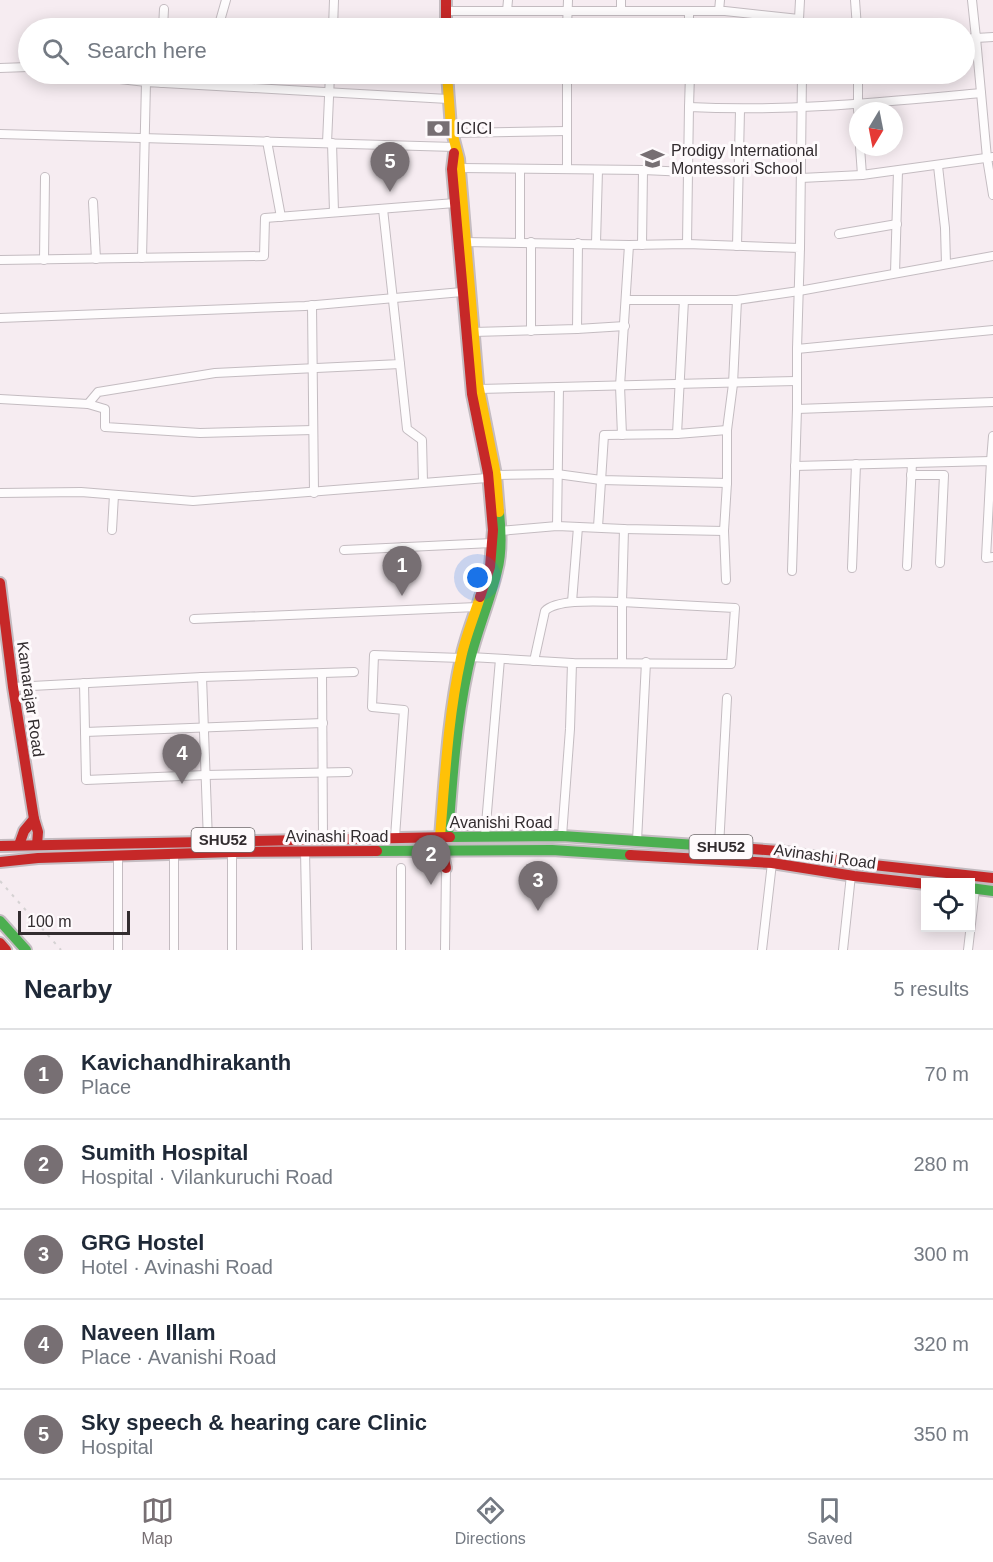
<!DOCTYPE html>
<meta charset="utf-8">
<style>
body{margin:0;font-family:Helvetica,sans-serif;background:#f6f6f7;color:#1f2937}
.controls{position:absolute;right:18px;bottom:18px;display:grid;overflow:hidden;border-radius:0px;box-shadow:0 3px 15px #0003}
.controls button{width:54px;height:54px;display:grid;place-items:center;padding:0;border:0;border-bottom:2px solid #e0e1e3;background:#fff;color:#1f2937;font:30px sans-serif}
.compass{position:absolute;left:849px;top:102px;width:54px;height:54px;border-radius:50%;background:#fff;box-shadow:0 3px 15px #0003;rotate:190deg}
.scale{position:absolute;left:18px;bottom:15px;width:112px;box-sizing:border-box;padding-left:6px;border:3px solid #322c2f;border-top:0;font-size:16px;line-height:21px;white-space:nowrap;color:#322c2f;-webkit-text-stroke:4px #fefafc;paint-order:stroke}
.you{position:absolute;left:478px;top:578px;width:21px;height:21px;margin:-15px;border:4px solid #fff;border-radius:50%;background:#1a73e8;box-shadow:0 0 0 9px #1a73e833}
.badge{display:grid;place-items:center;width:39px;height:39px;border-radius:50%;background:#776f73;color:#fff;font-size:20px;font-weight:700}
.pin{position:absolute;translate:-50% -50px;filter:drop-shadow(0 2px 3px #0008)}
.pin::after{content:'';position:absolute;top:32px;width:21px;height:18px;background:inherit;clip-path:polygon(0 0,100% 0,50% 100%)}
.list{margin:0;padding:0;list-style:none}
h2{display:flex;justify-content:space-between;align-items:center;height:78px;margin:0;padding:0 24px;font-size:26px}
h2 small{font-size:20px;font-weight:400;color:#747a83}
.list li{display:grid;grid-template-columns:39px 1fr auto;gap:18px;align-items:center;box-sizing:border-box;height:90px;padding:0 24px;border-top:2px solid #e0e1e3}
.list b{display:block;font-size:22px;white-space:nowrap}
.list p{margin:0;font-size:20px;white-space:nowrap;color:#747a83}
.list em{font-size:20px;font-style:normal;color:#747a83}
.icon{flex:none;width:33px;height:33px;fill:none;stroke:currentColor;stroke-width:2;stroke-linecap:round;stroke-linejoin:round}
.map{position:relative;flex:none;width:993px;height:950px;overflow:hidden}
.search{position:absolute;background:#fff;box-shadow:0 3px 15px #0003;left:18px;right:18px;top:18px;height:66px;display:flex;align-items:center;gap:15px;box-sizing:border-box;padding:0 21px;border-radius:33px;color:#747a83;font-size:22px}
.sheet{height:528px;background:#fff}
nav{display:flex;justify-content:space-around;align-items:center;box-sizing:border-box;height:84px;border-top:2px solid #e0e1e3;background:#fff;font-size:16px;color:#747a83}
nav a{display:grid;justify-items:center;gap:3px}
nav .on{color:#776f73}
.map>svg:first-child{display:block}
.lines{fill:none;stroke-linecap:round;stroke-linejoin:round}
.street-casing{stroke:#c4bcc1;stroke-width:10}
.fast-casing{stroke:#c4bcc1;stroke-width:14}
.slow-casing{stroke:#c4bcc1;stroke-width:14}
.jam-casing{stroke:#c4bcc1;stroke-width:14}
.street{stroke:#fefcfd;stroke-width:8}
.fast{stroke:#4caf50;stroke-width:10}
.slow{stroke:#ffc107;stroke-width:10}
.jam{stroke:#c62828;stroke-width:10}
.rail{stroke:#d5d2d3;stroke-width:2;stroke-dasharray:3 6;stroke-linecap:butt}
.labels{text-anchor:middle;stroke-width:6;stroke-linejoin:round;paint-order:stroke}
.shield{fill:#fefafc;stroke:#6f6a6c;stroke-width:1.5}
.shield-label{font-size:15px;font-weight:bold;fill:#322c2f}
.poi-label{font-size:16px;fill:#322c2f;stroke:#fefafc;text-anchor:start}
.street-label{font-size:16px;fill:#322c2f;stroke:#fefafc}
</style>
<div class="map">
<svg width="993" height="950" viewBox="0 0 993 950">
<rect width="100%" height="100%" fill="#f6ecf1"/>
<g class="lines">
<defs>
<g id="street">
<path d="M855,0L857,28"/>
<path d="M972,0L976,38L993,37"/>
<path d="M446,11H725L799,19L800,28"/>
<path d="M507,11L508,0"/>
<path d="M621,11V0"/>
<path d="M689,11V28"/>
<path d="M719,11L720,0"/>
<path d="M799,19L800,0"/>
<path d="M163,28L164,9"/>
<path d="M218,28L226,0"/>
<path d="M333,28L334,0"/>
<path d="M567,28L568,0"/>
<path d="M964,39L976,38L987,158L993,195"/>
<path d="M0,68L28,67"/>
<path d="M107,74L111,78L146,82"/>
<path d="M217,74L219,86"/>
<path d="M858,74V111"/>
<path d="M162,83V74"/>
<path d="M689,107L690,74"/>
<path d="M453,133L567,131"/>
<path d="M0,134L455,147"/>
<path d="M267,141L281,217"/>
<path d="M327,143L330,74"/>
<path d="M332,143L334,212"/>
<path d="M860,147L862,175L993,157"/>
<path d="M938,166L945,228L946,264"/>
<path d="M460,168L643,170L688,172L687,244"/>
<path d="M567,169V74"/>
<path d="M688,172L689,107C789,112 882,102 981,93"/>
<path d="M801,178L862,175"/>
<path d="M93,202L96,259"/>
<path d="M839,234L897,224"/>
<path d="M462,242L629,245L687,244L800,248L797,349L993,330"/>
<path d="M520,242V169"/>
<path d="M531,242V331"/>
<path d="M596,243L598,170"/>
<path d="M642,245L643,170"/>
<path d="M737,246L740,110"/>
<path d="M800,248L802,74"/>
<path d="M142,258L146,82L448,99"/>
<path d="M0,260L264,256L265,218L455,203"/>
<path d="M44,260L45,177"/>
<path d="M895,273L898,171"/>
<path d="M627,300H737L799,291L993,256"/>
<path d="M312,305L314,493"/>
<path d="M0,318L305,306L462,292"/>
<path d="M577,329L578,243"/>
<path d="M473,332L577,329L625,326"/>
<path d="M797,349V409L993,402"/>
<path d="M400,364L407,429L422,440L423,482"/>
<path d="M479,389L796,381"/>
<path d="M0,399L88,404L98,392L215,373L400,364L383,209"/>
<path d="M88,404L105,409V427L200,433L313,430"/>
<path d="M677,434L684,300"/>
<path d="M622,435L620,386L629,245"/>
<path d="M991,461L993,436"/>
<path d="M795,466L991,461L986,558L993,557"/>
<path d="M911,475H944L940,563"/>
<path d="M0,493L81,492L193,501L487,478L496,475L557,474L601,480L727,483"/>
<path d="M557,526L559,387"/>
<path d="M598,527L604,435L677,434L727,430"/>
<path d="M112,530L114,495"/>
<path d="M500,531L557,526L624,529L724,531L727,483V430L733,384L737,300"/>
<path d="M724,531L726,580"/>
<path d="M403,547V573"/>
<path d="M344,550L492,543"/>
<path d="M907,566L912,463"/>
<path d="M852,568L856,464"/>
<path d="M792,571L797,409"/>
<path d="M572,602L578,527"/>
<path d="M194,619L477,607"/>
<path d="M534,661L545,611C558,598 604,602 622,602V662"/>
<path d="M322,674L323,838"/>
<path d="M202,677L208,841"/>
<path d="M84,683L86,780L205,775L348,772"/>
<path d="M13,687L202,677L354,672"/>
<path d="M85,732L323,723"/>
<path d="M485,836L500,659"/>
<path d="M562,836L570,729L572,663"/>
<path d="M395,837L404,710L372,707L374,655L461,658L470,657L572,663L731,664L735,608L622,602L624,529"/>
<path d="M637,841L646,662"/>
<path d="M719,847L727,698"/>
<path d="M305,851L307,950"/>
<path d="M232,852V950"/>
<path d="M174,854V950"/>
<path d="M401,868V950"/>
<path d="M118,950V856"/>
<path d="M445,950L446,868"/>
<path d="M762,950L772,863"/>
<path d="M843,950L851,875"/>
<path d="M968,950L975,889"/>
</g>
<g id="fast">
<path d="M448,836C452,780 456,723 468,668C475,635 489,604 497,571C502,553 501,531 499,512"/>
<path d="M450,837L562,836L726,847"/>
<path d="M377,851L552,850L630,855"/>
<path d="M970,888L993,891"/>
<path d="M0,921L26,950"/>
</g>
<g id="slow">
<path d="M447,74L451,128L459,159L478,384L496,475L499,512"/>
<path d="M440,837C445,777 448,717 461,658C465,638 474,617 480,597"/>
</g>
<g id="jam">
<path d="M446,0V28"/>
<path d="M454,153L452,169L472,394L488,473L493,530L490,567L480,597"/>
<path d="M0,583L13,687L34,819L38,832L37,845"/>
<path d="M19,845L24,831L34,819"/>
<path d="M0,846L450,837"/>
<path d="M726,847L779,851L855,863L993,878"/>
<path d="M442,851L446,868"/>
<path d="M630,855L772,863L854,876L926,884"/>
<path d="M0,862L38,858L233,852L377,851"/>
<path d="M0,943L6,950"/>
</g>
</defs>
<use href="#street" class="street-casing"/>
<use href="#fast" class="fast-casing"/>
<use href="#slow" class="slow-casing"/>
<use href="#jam" class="jam-casing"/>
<use href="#street" class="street"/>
<use href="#fast" class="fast"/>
<use href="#slow" class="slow"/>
<use href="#jam" class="jam"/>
<path class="rail" d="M0,881L61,950"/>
</g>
<defs>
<symbol id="bank-bare" viewBox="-9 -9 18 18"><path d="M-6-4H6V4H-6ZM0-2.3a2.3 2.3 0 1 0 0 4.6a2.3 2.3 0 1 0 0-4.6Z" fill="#776f73" stroke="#fefafc" stroke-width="2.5" paint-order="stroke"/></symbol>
<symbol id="school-bare" viewBox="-9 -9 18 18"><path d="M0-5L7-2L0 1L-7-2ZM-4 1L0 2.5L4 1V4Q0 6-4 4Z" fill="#776f73" stroke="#fefafc" stroke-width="2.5" paint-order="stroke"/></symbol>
</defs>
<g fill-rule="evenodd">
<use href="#bank-bare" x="422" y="112" width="33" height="33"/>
<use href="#school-bare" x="636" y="142" width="33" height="33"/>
</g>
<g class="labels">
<g class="shield">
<rect x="191.5" y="828" width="63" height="24" rx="4.5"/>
<rect x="689.5" y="835" width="63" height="24" rx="4.5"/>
</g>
<g class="shield-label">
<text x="223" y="845">SHU52</text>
<text x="721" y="852">SHU52</text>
</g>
<g class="poi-label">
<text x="456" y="134">ICICI</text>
<text x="671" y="156">Prodigy International<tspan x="671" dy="18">Montessori School</tspan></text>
</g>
<g class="street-label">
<text transform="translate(31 699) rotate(82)" y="6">Kamarajar Road</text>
<text x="501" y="828">Avanishi Road</text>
<text x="337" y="842">Avinashi Road</text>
<text transform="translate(825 856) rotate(8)" y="6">Avinashi Road</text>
</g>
</g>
</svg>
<div class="controls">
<button><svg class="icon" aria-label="locate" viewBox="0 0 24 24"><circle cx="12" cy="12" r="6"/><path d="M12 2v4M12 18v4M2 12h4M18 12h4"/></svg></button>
</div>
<svg class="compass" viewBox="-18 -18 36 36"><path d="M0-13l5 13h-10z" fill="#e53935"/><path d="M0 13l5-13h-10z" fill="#747a83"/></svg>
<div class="scale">100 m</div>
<div class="you"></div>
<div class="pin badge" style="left:402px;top:596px">1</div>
<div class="pin badge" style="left:431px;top:885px">2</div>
<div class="pin badge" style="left:538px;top:911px">3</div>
<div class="pin badge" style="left:182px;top:784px">4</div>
<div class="pin badge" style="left:390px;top:192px">5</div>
<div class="search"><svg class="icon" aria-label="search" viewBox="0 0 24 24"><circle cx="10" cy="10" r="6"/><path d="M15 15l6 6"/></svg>Search here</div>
</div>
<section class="sheet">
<h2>Nearby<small>5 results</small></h2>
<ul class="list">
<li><span class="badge">1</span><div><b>Kavichandhirakanth</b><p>Place</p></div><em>70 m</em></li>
<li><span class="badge">2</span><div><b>Sumith Hospital</b><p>Hospital · Vilankuruchi Road</p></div><em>280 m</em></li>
<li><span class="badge">3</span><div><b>GRG Hostel</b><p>Hotel · Avinashi Road</p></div><em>300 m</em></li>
<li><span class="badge">4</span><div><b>Naveen Illam</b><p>Place · Avanishi Road</p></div><em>320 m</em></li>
<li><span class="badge">5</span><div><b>Sky speech &amp; hearing care Clinic</b><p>Hospital</p></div><em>350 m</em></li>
</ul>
</section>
<nav>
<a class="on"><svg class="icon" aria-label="map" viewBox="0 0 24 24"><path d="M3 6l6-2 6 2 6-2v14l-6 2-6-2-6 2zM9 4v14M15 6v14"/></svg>Map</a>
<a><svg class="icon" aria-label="directions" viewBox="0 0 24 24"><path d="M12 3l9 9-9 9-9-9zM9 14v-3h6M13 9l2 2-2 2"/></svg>Directions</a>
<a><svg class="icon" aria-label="saved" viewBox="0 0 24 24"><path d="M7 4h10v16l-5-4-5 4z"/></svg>Saved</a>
</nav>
